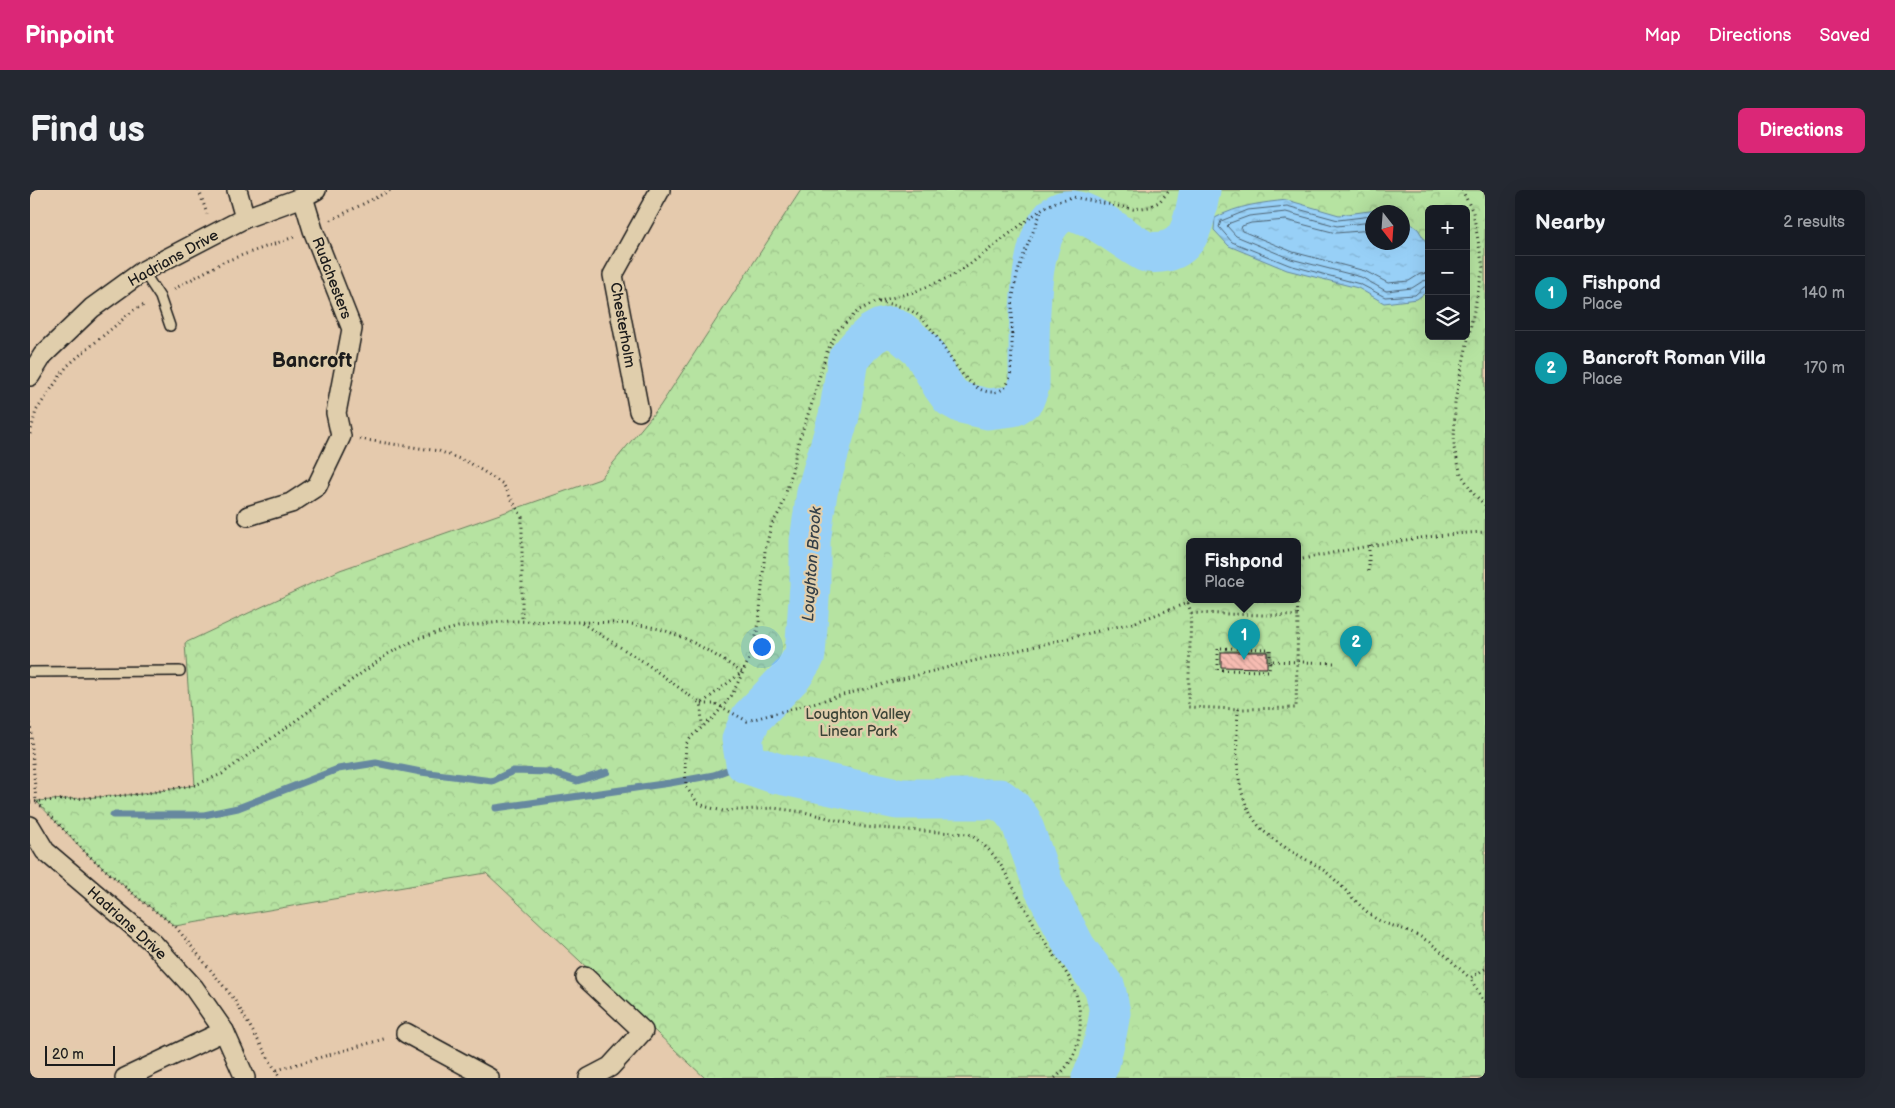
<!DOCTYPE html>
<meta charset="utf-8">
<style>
body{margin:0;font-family:"Balsamiq Sans",sans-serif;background:#242831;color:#f1f3f6}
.controls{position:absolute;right:15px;top:15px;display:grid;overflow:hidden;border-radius:8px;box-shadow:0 5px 20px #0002}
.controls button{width:45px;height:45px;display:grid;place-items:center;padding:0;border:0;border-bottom:1px solid #363941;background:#171b24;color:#f1f3f6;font:25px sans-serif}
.compass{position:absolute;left:1335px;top:15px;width:45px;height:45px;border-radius:50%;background:#171b24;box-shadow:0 5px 20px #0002;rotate:163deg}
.scale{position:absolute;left:15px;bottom:12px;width:70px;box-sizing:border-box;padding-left:5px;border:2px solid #1c1c1c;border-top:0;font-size:14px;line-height:18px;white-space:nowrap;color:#1c1c1c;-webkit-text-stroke:4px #e0ceac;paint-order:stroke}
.you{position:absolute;left:731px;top:456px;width:18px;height:18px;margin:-12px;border:4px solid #fff;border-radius:50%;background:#1a73e8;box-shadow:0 0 0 8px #1a73e833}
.badge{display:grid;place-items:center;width:32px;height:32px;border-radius:50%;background:#db2777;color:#fff;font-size:16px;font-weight:700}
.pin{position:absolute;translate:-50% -41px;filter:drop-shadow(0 1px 2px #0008)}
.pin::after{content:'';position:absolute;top:26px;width:18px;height:15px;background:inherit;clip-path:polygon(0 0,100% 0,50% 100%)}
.popup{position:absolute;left:1156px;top:348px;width:115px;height:65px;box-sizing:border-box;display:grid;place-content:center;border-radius:8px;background:#171b24;filter:drop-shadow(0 1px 4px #0005);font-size:16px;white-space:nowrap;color:#9ea1a6}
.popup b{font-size:19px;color:#f1f3f6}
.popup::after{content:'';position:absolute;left:50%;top:100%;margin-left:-10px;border:10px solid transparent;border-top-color:#171b24}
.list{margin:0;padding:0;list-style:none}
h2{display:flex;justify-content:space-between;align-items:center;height:65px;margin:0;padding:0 20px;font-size:21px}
h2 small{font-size:16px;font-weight:400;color:#9ea1a6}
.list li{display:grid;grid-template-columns:32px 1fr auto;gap:15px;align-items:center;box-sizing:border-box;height:75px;padding:0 20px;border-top:1px solid #363941}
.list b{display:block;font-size:19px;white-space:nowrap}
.list p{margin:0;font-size:16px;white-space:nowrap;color:#9ea1a6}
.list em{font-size:16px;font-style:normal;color:#9ea1a6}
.icon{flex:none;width:28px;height:28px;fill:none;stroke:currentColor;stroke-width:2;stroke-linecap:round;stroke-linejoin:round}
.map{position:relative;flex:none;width:1455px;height:888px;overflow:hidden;border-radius:8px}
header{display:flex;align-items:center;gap:30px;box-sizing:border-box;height:70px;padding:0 25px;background:#db2777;color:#fff}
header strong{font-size:24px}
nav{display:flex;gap:28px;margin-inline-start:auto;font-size:18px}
.intro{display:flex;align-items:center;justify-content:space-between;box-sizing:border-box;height:120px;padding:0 30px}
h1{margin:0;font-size:35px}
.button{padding:12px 22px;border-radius:8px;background:#db2777;color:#fff;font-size:18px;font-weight:700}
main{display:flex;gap:30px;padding:0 30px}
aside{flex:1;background:#171b24;border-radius:8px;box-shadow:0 5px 20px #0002}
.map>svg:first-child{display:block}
.forest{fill:url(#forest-crowns);stroke:#69805e;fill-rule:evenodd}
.water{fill:url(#water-ripples);stroke:#66889f}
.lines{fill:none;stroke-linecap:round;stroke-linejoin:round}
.shore{stroke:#4e6474;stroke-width:1}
.stream{stroke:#66889f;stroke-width:7}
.river{stroke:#98d0f7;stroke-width:41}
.building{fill:url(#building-back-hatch);stroke:#1c1c1c;filter:url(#shadow)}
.lane-casing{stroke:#1c1c1c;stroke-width:12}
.street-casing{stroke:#1c1c1c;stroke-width:22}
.path{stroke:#1c1c1c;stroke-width:3;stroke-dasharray:1 4;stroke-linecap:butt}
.lane{stroke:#e0ceac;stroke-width:9}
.street{stroke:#e0ceac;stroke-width:19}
.path-bridge{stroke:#1c1c1c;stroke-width:3;stroke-dasharray:1 4;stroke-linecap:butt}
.labels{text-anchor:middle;stroke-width:4.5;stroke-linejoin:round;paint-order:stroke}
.street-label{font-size:15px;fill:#1c1c1c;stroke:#e0ceac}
.park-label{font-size:15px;fill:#3b4437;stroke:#e0ceac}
.water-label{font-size:16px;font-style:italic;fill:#354048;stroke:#e0ceac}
.district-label{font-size:20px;font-weight:bold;fill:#1c1c1c;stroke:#e0ceac}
</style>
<header>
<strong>Pinpoint</strong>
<nav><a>Map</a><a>Directions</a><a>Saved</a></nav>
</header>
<div class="intro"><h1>Find us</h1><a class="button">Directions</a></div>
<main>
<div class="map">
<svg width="1455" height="888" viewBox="0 0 1455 888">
<defs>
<pattern id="forest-crowns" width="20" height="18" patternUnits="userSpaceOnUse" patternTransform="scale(1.25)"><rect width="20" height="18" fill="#b6e3a1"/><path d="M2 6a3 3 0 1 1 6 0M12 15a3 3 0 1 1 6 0" fill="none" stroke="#9cc28a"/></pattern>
<pattern id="water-ripples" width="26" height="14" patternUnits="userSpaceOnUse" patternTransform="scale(1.25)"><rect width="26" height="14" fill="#98d0f7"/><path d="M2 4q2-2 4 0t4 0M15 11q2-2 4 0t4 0" fill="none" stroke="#82b2d3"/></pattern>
<pattern id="building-back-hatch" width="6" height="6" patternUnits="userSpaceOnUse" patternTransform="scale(1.25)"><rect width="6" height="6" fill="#f7bcb2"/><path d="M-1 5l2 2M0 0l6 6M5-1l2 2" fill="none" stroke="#d3a198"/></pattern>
<filter id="shadow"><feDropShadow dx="4.5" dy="-4.5" stdDeviation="0" flood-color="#0004"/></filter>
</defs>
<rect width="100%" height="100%" fill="#e5caad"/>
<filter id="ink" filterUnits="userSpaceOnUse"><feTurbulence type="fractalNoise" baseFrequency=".02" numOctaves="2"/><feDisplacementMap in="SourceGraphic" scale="10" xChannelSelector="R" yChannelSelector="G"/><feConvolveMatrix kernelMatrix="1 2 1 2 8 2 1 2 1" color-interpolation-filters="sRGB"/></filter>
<g filter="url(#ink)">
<path class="forest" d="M771,0H1455V888H675L456,683L145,736L107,707L58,665L6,611L112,604L165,595L155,453L310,380L570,289L630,216ZM1399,19H1436V146H1399ZM1342,22H1372V52H1342ZM1160,351H1268V409H1160Z"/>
<path class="water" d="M1257,10L1309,25L1347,20L1355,22H1342V52H1372L1373,28L1388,39L1399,57V100L1387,109L1354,113L1328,98L1257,80L1199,56L1184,40L1185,28C1209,15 1231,13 1257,10Z"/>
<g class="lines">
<g class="shore">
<path d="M1342,26L1308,30L1257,16L1218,20L1191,31L1189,37L1202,52L1259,75L1330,94L1355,107L1385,105L1394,97H1399"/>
<path d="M1342,32L1307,36L1256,22L1219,26L1200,33L1197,36L1206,46L1261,69L1331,87L1356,101L1382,98L1393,91L1399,90"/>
<path d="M1342,40L1306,43L1256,30L1221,33L1212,36L1211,39L1212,41L1263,62L1335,81L1358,93L1379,91L1390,84L1399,83"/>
</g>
<g class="stream">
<path d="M466,618L640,593L684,585L716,573"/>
<path d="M83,625H174L208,618L308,579L346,573L391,582L462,591L483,581L519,582L547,591L577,582"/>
</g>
<path class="river" d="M1062,888L1069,874L1076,845L1080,823L1075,798L1045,757L1014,697L991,631L981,618L969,609H867L745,583L716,573L712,549L721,528L763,484L775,465L780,395V351L787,302L809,226L818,169L830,155L842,144L851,139L860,137L871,142L893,161L913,196L921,207L932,213L958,219L983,216L994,209L999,196C1000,164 991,16 1043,21C1064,23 1096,52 1116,62C1161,67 1163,34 1170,0"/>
</g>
<path class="building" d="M1191,462H1237V478L1191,477Z"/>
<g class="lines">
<defs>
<g id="lane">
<path d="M113,81L130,107L140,136"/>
<path d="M0,482L150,481"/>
</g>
<g id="street">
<path d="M207,0L215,28"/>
<path d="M0,186L13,165L62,118L113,81L215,28L273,7L286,0"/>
<path d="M609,221L583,85L630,0"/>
<path d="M218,326L261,313L287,296L311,246L306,223L322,139L283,40L273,7"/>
<path d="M0,636L15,661L121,751L164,798L194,841L215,888"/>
<path d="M555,787L613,841L580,877L559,888"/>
<path d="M376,843L459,888"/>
<path d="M95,888L194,841"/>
</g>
</defs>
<use href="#lane" class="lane-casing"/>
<use href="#street" class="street-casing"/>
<g class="path">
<path d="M169,0L177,24"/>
<path d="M1432,0L1443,22L1453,78L1425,211L1424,258L1431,284L1444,304L1455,315"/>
<path d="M301,30L361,0"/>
<path d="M144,99L193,72L264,47"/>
<path d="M849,112C861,114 874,116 885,123C912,140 929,203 963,202C967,202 973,200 976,196C983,186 981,167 982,155C982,140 981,124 983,109C985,78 1002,47 1012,19"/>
<path d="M0,244L6,221L37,176L104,120L116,114"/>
<path d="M330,249L409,261L440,273L473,294L492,327V431"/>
<path d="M1339,355V381"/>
<path d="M1268,370C1330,357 1392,345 1455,342"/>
<path d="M1267,409L1268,426"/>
<path d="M1158,413L1161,423L1158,517L1208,519L1266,518L1268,426L1161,423"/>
<path d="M552,432C585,433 620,432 651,447C673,456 692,470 712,482L671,514L672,536"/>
<path d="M1240,471V459L1188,458V480L1239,481L1240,471L1306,473"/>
<path d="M868,490L939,472L1106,432L1168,409"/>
<path d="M1208,519C1206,561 1202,614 1237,644C1253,658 1271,666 1289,677C1309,690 1323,711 1342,726C1355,736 1373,737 1387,745C1407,755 1423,773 1440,788"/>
<path d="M0,533L6,611L13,618"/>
<path d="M0,612L112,604L165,595L192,584L358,464L389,448L428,437L480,431L550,432L614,472L671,514H686"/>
<path d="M19,624L58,665L107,707L145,736L204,809L250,888"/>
<path d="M1455,779L1440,788L1455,813"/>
<path d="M247,880L357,848"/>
<path d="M1025,888C1056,865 1056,817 1038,786C1030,772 1019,759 1010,744C997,722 985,700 972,677C963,663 953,653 939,644L834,637L774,622L743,618L693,621L677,617L668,613L656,597L655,573L656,554L662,546L684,527L702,505L722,463L729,433L735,361L741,336L751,319L761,286L768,253L782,213L796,164L807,141L829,120L846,112L884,102L920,87L939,75L1013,18L1028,11L1043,7L1103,19L1119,17L1129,12L1140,0"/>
</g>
<use href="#lane" class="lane"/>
<use href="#street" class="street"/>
<path class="path-bridge" d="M686,514L717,531L868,490"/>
</g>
</g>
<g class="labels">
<g class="street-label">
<text transform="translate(143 68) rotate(-29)" y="5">Hadrians Drive</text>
<text transform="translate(302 88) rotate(69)" y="5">Rudchesters</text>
<text transform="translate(593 135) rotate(80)" y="5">Chesterholm</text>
<text transform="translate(97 733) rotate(42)" y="5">Hadrians Drive</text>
</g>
<g class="park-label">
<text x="828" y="529">Loughton Valley<tspan x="828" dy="17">Linear Park</tspan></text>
</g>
<g class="water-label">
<text transform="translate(781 374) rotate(-86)" y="6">Loughton Brook</text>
</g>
<g class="district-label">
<text x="282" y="177">Bancroft</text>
</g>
</g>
</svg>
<div class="controls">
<button>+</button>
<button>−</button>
<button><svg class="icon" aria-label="layers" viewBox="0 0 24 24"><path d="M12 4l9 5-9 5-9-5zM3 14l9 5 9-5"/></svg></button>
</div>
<svg class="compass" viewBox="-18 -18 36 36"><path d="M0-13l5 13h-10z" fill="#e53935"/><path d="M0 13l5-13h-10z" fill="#9ea1a6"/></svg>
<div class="scale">20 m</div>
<div class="you"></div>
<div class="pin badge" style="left:1214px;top:470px;background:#0f9aa8">1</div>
<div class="popup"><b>Fishpond</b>Place</div>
<div class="pin badge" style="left:1326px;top:477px;background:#0f9aa8">2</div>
</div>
<aside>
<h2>Nearby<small>2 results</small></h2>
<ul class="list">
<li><span class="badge" style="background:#0f9aa8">1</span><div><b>Fishpond</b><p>Place</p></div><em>140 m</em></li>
<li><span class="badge" style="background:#0f9aa8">2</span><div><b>Bancroft Roman Villa</b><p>Place</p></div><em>170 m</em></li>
</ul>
</aside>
</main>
